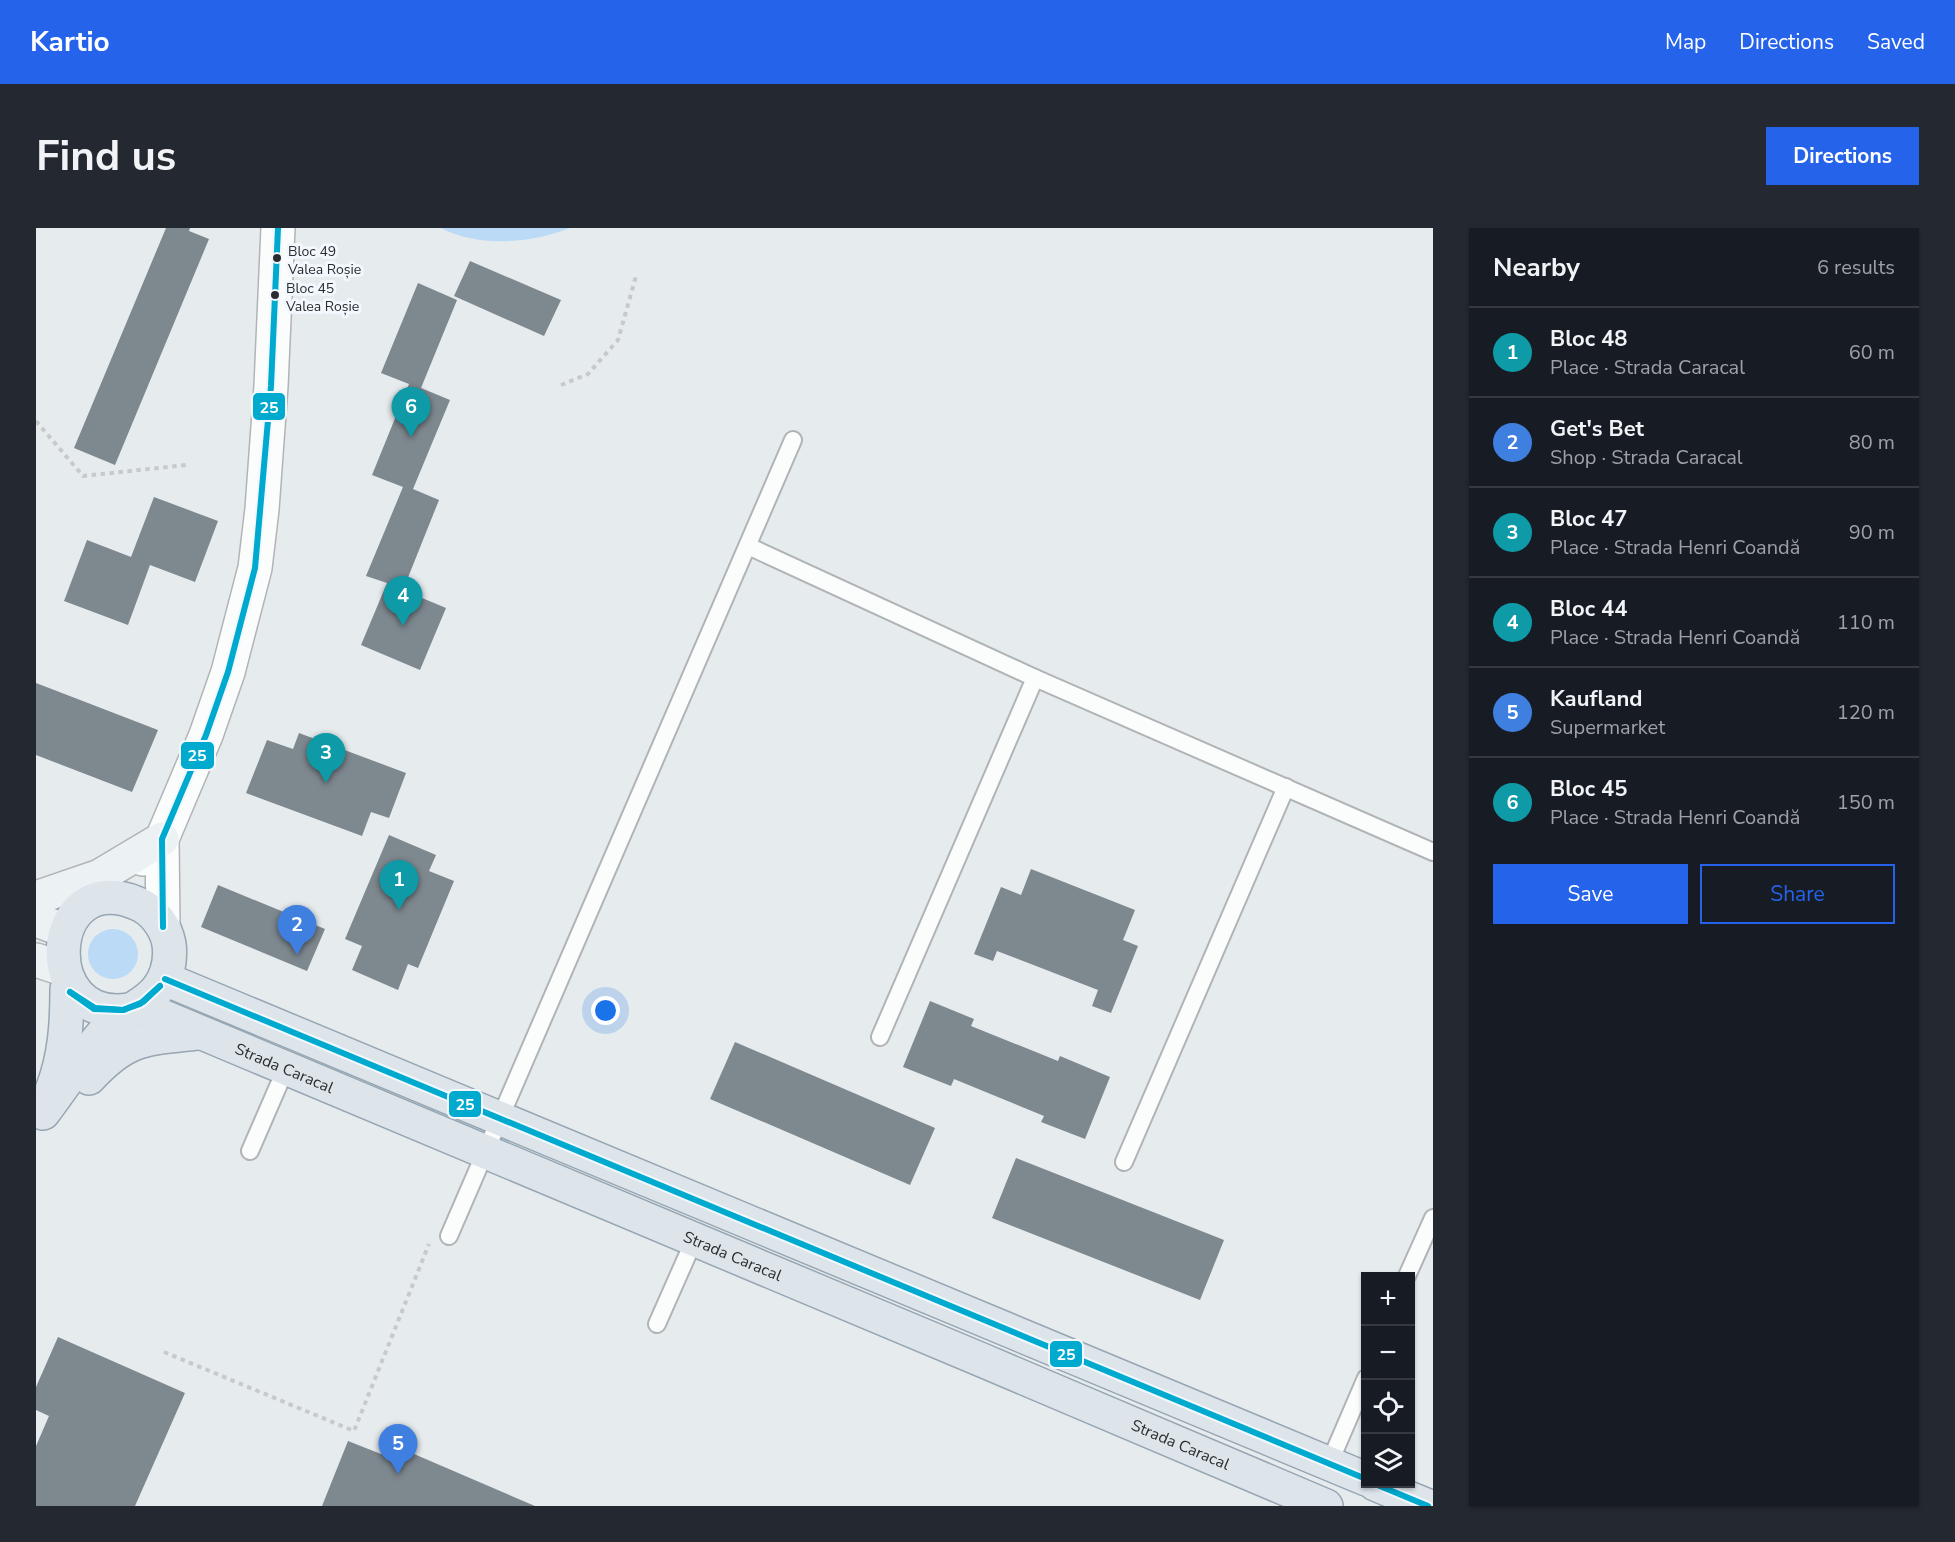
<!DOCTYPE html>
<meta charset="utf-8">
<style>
body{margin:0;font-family:"Nunito Sans",sans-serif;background:#242831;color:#f1f3f6}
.controls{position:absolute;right:18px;bottom:18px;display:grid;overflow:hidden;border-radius:0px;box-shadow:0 2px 4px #0004}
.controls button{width:54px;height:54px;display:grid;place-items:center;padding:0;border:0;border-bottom:2px solid #363941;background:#171b24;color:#f1f3f6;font:30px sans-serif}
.you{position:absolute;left:570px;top:783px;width:21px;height:21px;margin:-15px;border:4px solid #fff;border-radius:50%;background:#1a73e8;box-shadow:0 0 0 9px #1a73e833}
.badge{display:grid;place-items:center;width:39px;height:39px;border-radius:50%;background:#2563eb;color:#fff;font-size:20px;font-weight:700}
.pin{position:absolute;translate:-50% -50px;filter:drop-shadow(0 2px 3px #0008)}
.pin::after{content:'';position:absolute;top:32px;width:21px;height:18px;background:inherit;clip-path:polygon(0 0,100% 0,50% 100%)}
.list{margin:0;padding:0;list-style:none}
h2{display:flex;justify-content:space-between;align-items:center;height:78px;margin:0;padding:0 24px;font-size:26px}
h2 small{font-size:20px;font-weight:400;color:#9ea1a6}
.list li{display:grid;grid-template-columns:39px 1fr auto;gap:18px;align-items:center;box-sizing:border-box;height:90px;padding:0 24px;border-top:2px solid #363941}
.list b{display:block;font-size:22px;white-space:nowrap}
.list p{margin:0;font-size:20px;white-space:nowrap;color:#9ea1a6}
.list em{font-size:20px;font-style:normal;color:#9ea1a6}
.actions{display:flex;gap:12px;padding:18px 24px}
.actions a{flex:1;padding:14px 0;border:2px solid #2563eb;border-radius:0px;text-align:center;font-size:21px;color:#2563eb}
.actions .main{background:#2563eb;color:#fff}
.icon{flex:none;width:33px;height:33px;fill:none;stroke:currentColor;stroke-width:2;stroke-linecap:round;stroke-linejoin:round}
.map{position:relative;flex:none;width:1397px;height:1278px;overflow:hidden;border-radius:0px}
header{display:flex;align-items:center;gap:36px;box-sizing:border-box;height:84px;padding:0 30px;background:#2563eb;color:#fff}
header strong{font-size:28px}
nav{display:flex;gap:33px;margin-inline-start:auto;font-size:21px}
.intro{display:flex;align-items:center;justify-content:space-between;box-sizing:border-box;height:144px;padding:0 36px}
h1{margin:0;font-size:42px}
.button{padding:15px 27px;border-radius:0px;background:#2563eb;color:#fff;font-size:21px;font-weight:700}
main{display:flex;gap:36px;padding:0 36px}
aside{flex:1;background:#171b24;border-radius:0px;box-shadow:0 2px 4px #0004}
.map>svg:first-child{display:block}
.green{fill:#badaf5}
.building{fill:#7e888f}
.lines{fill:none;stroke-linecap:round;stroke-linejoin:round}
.service-casing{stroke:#b1b4b6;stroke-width:20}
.tertiary-casing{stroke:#b1b4b6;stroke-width:36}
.secondary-casing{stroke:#b1b4b6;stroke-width:36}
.primary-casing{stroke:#96a6b2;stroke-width:36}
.path{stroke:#c7c9cb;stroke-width:4;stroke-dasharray:4.5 4.5;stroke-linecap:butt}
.service{stroke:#fbfcfc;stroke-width:16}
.tertiary{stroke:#fbfcfc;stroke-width:33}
.secondary{stroke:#ecf1f4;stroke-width:33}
.primary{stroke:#dde5eb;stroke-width:33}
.bus-1-casing{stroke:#f2f8fe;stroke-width:10}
.bus-1{stroke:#00a9ce;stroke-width:6}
.bus-dot{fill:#2a2d30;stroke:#f2f8fe;stroke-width:2}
.labels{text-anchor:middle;stroke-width:6;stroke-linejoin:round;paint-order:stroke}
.bus-label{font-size:14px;fill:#2a2d30;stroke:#f2f8fe;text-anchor:start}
.street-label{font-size:16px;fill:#2a2d30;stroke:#f2f8fe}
.line-badge{stroke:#f2f8fe;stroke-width:2}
.badge-label{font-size:16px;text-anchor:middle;font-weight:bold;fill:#fff}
</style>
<header>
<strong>Kartio</strong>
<nav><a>Map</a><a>Directions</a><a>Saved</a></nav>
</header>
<div class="intro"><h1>Find us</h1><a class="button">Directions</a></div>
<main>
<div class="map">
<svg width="1397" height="1278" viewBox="0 0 1397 1278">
<rect width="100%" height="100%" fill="#e6ebee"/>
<g class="green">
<path d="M405,0H534C496,15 443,20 405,0Z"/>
<circle cx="77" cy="726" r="25"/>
</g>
<g class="building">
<path d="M130,0H154L153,3L173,11L79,237L38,220Z"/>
<path d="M434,33L525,72L508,108L418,68Z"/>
<path d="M382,55L421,72L385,160L414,172L377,261L403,272L367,362L410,380L384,442L325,417L351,355L330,348L367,259L336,247L373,156L345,145Z"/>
<path d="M118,269L182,293L159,354L114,337L92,397L28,373L51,312L95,329Z"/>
<path d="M0,455L122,502L96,564L0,527Z"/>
<path d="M263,505L370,545L353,590L335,584L326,608L210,565L231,512L257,521Z"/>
<path d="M353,607L400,627L393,643L418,653L382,740L372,736L362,762L316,742L326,718L309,711Z"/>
<path d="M995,641L1099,682L1087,712L1102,718L1075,785L1056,778L1062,762L961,723L957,733L938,726L965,659L985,667Z"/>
<path d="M182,657L289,701L271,743L165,699Z"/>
<path d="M894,773L938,791L935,798L1022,833L1024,828L1074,849L1049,911L1005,894L1008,888L918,851L915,858L867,839Z"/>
<path d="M699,814L899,900L874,957L674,871Z"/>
<path d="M980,930L1188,1012L1164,1072L956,990Z"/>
<path d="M22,1109L149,1165L99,1278H0V1218L13,1188L0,1182V1159Z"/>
<path d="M312,1213L345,1226L364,1220L499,1278H286Z"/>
</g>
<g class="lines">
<defs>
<g id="service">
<path d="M712,318L999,450L1397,624"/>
<path d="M844,809L999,450"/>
<path d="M214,923L250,840"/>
<path d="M1088,934L1250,559"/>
<path d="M413,1008L757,212"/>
<path d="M1371,1048L1397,990"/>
<path d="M621,1096L659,1010"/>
<path d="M1293,1236L1330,1150"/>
</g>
<g id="tertiary">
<path d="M126,611L127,699"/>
<path d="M107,631L126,611L170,507L192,444L219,340L226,281L235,158L242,0"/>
</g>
<g id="secondary">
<path d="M0,670L64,648L126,611"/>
<path d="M0,692L25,701"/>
<path d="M0,732L21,739"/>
</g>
<g id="primary">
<path d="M129,751L1330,1251"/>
<path id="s1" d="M102,778C498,945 895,1109 1290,1278"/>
<path d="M53,850C91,809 108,811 161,805"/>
<path d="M16,862C29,829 31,796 31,761"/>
<path d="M7,885C29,856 49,824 74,798C89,782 111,777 123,759C132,746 135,731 133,716C130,698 116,681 100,675C9,638 0,796 92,782"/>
<path d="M1339,1256L1392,1278"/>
</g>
</defs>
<use href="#service" class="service-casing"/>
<use href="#tertiary" class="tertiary-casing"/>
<use href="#secondary" class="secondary-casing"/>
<use href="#primary" class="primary-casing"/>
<g class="path">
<path d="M525,157L552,146L582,112L600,48"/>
<path d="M0,193L47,248L150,237"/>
<path d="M128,1124L318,1203L393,1016"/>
</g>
<use href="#service" class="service"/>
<use href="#tertiary" class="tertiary"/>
<use href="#secondary" class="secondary"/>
<use href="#primary" class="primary"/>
<defs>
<g id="bus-1">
<path d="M127,699L126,611L170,507L192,444L219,340L235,158L242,0"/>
<path d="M129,751L1330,1251"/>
<path d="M34,764L59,780L87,782"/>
<path d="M34,764L58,781L87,782"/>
<path d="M87,782L104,776L124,758"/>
<path d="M87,782L107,774L124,758"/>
<path d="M1339,1256L1392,1278"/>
</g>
</defs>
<use href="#bus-1" class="bus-1-casing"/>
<use href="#bus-1" class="bus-1"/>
</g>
<g class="bus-dot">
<circle cx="241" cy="30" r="5"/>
<circle cx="239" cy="67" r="5"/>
</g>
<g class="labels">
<g class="bus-label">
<text x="252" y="28">Bloc 49<tspan x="252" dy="18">Valea Roșie</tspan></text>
<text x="250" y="65">Bloc 45<tspan x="250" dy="18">Valea Roșie</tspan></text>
</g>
<g class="street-label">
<text dy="6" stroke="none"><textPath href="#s1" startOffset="159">Strada Caracal</textPath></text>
<text dy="6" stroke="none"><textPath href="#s1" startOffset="645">Strada Caracal</textPath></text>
<text dy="6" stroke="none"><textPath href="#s1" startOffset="1131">Strada Caracal</textPath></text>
</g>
</g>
<g class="line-badge">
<rect x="216" y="164" width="34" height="29" rx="6" fill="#00a9ce"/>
<rect x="144" y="513" width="35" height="29" rx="6" fill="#00a9ce"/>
<rect x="412" y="862" width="34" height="28" rx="6" fill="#00a9ce"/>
<rect x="1013" y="1112" width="34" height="28" rx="6" fill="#00a9ce"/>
</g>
<g class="badge-label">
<text x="233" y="185">25</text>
<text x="161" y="533">25</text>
<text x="429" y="882">25</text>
<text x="1030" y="1132">25</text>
</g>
</svg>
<div class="controls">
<button>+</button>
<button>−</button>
<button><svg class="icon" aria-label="locate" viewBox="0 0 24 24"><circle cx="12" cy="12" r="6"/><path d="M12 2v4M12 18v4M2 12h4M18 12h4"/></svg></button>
<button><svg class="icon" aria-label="layers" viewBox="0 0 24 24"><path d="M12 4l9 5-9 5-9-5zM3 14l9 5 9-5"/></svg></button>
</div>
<div class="you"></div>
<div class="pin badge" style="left:363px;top:682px;background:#0f9aa8">1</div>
<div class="pin badge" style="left:261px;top:727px;background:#3f7fe0">2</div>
<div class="pin badge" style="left:290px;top:555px;background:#0f9aa8">3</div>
<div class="pin badge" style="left:367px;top:398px;background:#0f9aa8">4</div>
<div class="pin badge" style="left:362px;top:1246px;background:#3f7fe0">5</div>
<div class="pin badge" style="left:375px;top:209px;background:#0f9aa8">6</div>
</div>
<aside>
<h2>Nearby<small>6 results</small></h2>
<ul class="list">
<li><span class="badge" style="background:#0f9aa8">1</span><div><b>Bloc 48</b><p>Place · Strada Caracal</p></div><em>60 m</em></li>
<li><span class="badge" style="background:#3f7fe0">2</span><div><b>Get's Bet</b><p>Shop · Strada Caracal</p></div><em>80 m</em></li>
<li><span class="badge" style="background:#0f9aa8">3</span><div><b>Bloc 47</b><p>Place · Strada Henri Coandă</p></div><em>90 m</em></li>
<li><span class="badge" style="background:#0f9aa8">4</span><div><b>Bloc 44</b><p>Place · Strada Henri Coandă</p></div><em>110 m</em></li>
<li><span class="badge" style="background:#3f7fe0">5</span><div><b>Kaufland</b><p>Supermarket</p></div><em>120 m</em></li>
<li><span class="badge" style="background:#0f9aa8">6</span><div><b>Bloc 45</b><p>Place · Strada Henri Coandă</p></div><em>150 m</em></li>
</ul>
<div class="actions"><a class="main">Save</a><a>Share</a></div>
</aside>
</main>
